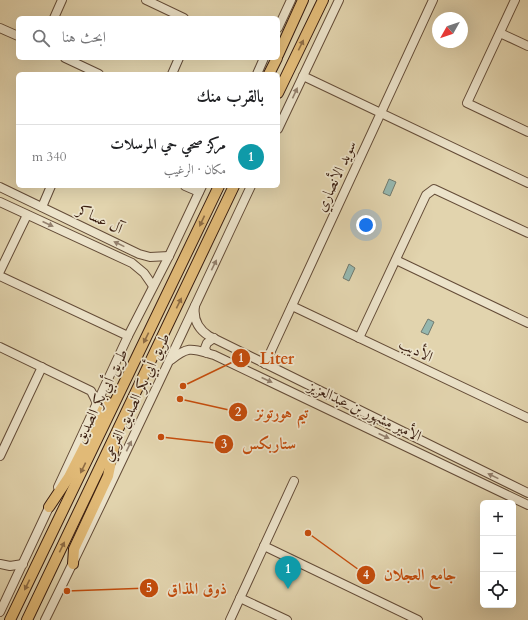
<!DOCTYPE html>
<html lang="ar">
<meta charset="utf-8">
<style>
body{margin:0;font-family:Cardo,Amiri,serif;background:#f2f2f2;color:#202124;direction:rtl}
.controls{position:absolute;right:12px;bottom:12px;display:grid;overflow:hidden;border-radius:6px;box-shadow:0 4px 16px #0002}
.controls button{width:36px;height:36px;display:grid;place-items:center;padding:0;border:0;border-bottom:1px solid #e0e0e0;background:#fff;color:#202124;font:20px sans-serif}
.compass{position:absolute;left:432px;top:12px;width:36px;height:36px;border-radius:50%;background:#fff;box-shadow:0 4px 16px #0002;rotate:230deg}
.you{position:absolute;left:366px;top:225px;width:14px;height:14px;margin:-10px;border:3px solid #fff;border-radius:50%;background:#1a73e8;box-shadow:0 0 0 6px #1a73e833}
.badge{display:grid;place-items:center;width:26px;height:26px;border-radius:50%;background:#2563eb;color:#fff;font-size:13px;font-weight:700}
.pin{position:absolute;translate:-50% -33px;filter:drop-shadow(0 1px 2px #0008)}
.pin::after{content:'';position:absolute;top:21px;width:14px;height:12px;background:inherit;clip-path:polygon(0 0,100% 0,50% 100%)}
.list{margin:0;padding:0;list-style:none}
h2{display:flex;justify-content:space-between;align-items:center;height:52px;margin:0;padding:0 16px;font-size:17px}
h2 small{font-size:13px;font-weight:400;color:#757577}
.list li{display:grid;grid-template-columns:26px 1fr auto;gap:12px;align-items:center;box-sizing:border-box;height:64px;padding:0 16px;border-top:1px solid #e0e0e0}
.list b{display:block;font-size:15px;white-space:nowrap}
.list p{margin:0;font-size:13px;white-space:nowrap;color:#757577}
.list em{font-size:13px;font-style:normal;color:#757577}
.icon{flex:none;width:22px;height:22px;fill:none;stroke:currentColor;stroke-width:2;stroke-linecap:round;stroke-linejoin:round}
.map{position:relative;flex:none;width:528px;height:620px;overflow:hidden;direction:ltr}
.search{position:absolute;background:#fff;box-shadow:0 4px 16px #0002;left:16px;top:16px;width:264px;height:44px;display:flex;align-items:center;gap:10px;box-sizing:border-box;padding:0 14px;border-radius:6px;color:#757577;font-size:15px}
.panel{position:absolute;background:#fff;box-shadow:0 4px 16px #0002;left:16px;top:72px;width:264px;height:116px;border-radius:6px;direction:rtl}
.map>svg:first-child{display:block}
.water{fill:#95b7af;stroke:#717a6f}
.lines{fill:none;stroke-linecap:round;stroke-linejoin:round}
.minor-casing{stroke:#644c38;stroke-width:10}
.major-casing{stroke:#3a1e10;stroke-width:12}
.minor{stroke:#ece3ca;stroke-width:8}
.major{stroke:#e1ba77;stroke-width:10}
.oneway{fill:#8e6c44}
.oneway2{fill:#93806d}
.labels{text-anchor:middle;stroke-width:3.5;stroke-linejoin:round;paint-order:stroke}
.street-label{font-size:15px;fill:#3a1e10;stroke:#ece3ca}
.leader{fill:none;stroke:#c54d0d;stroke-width:1.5}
.callout-dot{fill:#c54d0d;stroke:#ece3ca;stroke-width:1.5}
.mark-label{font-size:12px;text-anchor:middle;font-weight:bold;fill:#fff}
.callout-label{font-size:16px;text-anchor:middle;font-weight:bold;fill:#c54d0d;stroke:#ece3ca;stroke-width:3.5;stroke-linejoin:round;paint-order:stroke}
</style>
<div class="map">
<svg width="528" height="620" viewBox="0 0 528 620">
<rect width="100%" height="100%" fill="#e2d4ae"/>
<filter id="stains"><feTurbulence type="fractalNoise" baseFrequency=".005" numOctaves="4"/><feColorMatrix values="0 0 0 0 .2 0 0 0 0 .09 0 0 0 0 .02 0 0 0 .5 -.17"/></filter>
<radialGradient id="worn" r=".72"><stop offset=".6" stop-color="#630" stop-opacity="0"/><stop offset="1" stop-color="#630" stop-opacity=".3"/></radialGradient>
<g class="water">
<path d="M389,179L396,182L390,196L383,193Z"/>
<path d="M349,264L355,268L349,281L343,278Z"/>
<path d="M428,319L434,322L428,335L421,332Z"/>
</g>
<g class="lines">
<defs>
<g id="minor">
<path d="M146,0L184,18"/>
<path d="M515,0L467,103L528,132"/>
<path d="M54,18L62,0"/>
<path d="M0,28L18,36"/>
<path d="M278,28L291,0"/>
<path d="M500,33L528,46"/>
<path d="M65,58L99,74"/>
<path d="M172,74L179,58"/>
<path d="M257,74L264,58"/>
<path d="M303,76L528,183"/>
<path d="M278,129L339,0"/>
<path d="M185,186L199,192"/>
<path d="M0,187L139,254L150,257L169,256"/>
<path d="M0,202L132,263L144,273L153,286"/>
<path d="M42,207L51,186"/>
<path d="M396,260L528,323"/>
<path d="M0,271L27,215"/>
<path d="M0,276L128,336"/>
<path d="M195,306C193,319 198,329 209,336L528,493"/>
<path d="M292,306L528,418"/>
<path d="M359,338L426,195L434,189L528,233"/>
<path d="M0,347L91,391L97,403"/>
<path d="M207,353L205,348L207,343L214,338"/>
<path d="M171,360C189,345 193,349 214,355L528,505"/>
<path d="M265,364L433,0"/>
<path d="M0,456L42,367"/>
<path d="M58,487L128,336L169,256L202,186"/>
<path d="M264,546L418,620"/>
<path d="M0,564L10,566L23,564"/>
<path d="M240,598L287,620"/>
<path d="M0,612L51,503"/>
<path d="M45,620C116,476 183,331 251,186"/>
<path d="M230,620L294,481"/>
</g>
<g id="major">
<path d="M278,55L303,0"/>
<path d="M269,74L277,58"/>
<path d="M278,93L323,0"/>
<path d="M49,507L69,477L107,402"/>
<path d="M73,564L74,549L108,476L115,442"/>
<path d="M10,620L219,186"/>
<path d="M27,620L234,186"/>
</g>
</defs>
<use href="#minor" class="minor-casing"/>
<use href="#major" class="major-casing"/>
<use href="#minor" class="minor"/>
<use href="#major" class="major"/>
</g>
<defs><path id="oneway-solid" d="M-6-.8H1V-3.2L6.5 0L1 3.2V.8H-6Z"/></defs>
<g class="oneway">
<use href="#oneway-solid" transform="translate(301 45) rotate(-64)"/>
<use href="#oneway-solid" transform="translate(202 221) rotate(115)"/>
<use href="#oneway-solid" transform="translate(179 303) rotate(-64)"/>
<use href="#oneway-solid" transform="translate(146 338) rotate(116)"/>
<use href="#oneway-solid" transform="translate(83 468) rotate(116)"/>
<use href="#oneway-solid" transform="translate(62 547) rotate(-64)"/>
<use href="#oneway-solid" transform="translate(27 585) rotate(116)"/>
</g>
<g class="oneway2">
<use href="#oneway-solid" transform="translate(295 93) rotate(-65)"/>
<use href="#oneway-solid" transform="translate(48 224) rotate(25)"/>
<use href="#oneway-solid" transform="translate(119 244) rotate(-154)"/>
<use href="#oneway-solid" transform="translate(214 265) rotate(-64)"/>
<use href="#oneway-solid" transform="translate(267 380) rotate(25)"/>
<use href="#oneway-solid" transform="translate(384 436) rotate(25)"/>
<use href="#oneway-solid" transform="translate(129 446) rotate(-64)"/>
<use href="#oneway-solid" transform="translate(493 476) rotate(-154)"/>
</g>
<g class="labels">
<g class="street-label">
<text transform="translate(336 176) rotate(-65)" y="5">سويد الأنصاري</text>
<text transform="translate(100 219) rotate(26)" y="5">آل عساكر</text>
<text transform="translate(416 350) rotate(25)" y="5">الأديب</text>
<text transform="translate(101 396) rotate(-64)" y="5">طريق أبي بكر الصديق</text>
<text transform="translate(136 397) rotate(-65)" y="5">طريق أبي بكر الصديق الفرعي</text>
<text transform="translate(365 411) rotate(25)" y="5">الأمير مشهور بن عبدالعزيز</text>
</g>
</g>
<path class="leader" d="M183 386L241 358M180 399L238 412M161 437L224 444M308 533L366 575M67 591L149 588"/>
<g class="callout-dot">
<circle cx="183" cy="386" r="4"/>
<circle cx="180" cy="399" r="4"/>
<circle cx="161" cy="437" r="4"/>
<circle cx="308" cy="533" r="4"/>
<circle cx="67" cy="591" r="4"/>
<circle cx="241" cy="358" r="10"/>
<circle cx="238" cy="412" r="10"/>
<circle cx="224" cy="444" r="10"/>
<circle cx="366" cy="575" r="10"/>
<circle cx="149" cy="588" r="10"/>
</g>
<g class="mark-label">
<text x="241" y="362">1</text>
<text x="238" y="416">2</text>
<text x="224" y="448">3</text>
<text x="366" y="579">4</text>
<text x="149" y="592">5</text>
</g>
<g class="callout-label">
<text x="277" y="364">Liter</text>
<text x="282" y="418">تيم هورتونز</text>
<text x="269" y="449">ستاربكس</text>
<text x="420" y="580">جامع العجلان</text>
<text x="197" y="594">ذوق المذاق</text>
</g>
<rect width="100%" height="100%" filter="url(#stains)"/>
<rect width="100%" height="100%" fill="url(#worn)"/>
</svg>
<div class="controls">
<button>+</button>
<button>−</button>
<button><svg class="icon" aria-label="locate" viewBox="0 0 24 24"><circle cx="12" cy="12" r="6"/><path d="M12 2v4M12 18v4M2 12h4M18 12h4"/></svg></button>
</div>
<svg class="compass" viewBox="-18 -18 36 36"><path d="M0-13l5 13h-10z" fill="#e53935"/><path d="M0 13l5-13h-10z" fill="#757577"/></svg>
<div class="you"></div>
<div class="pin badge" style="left:288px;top:589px;background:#0f9aa8">1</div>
<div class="search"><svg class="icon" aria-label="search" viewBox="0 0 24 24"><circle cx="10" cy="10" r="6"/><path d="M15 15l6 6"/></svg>ابحث هنا</div>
<section class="panel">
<h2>بالقرب منك<small></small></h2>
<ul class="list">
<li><span class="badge" style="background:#0f9aa8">1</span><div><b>مركز صحي حي المرسلات</b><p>مكان · الرغيب</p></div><em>340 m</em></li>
</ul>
</section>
</div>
